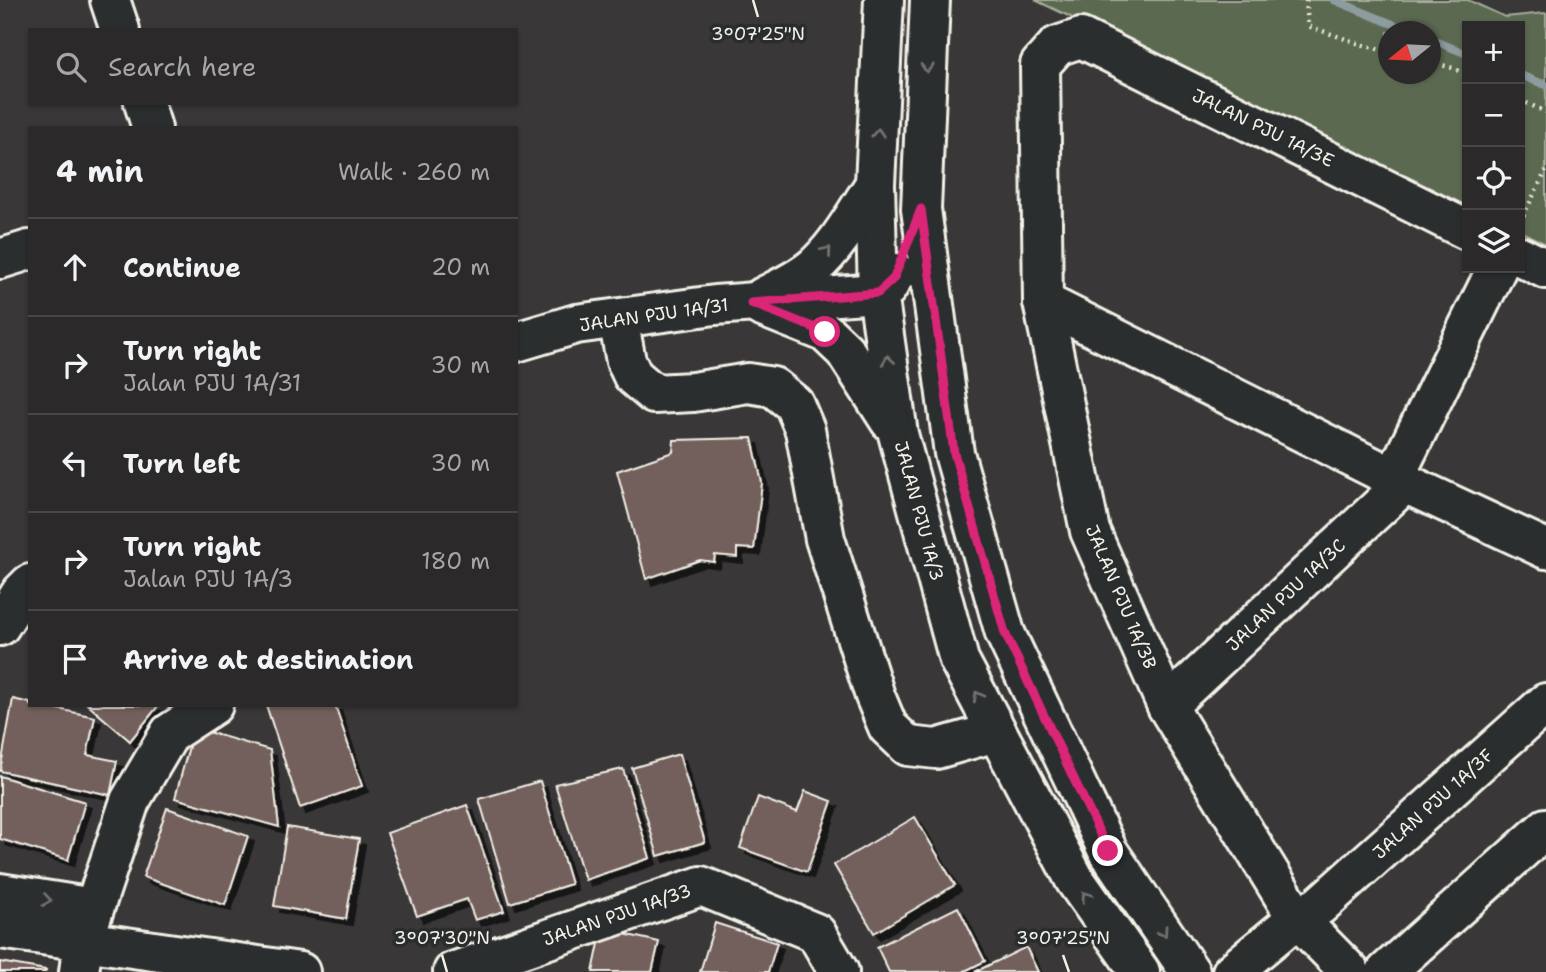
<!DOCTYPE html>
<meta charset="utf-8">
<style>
body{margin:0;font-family:"Shantell Sans",sans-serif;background:#333131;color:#f1f3f6}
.controls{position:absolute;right:21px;top:21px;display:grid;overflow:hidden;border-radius:0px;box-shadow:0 2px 5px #0004}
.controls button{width:63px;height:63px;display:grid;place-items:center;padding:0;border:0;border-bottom:2px solid #474546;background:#2b2929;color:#f1f3f6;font:35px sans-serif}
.compass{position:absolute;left:1378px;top:21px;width:63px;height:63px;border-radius:50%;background:#2b2929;box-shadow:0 2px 5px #0004;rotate:252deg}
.stop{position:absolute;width:21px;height:21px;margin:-16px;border:5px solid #db2777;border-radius:50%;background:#fff}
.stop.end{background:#db2777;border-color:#fff;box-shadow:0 2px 7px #0008}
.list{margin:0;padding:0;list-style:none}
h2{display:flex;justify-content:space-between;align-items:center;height:91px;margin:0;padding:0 28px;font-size:30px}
h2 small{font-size:23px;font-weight:400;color:#a6a6a8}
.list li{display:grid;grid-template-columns:46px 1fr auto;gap:21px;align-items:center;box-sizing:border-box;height:98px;padding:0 28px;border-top:2px solid #474546}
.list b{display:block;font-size:26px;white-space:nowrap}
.list p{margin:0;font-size:23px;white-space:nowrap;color:#a6a6a8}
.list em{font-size:23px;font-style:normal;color:#a6a6a8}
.icon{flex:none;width:38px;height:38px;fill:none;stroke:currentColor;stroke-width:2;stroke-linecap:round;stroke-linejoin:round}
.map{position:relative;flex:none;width:1546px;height:972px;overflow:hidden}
.search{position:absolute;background:#2b2929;box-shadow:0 2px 5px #0004;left:28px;top:28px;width:490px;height:77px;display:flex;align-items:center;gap:18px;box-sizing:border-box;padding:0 24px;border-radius:0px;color:#a6a6a8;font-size:26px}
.panel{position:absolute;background:#2b2929;box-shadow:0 2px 5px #0004;left:28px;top:126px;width:490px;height:581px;border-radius:0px}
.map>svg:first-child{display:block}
.green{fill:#5b6951;stroke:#a8ad9c;stroke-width:2;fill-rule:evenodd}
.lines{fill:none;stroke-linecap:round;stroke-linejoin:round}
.stream{stroke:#8e9c9f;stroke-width:8}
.building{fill:#73615c;stroke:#f4f1e8;stroke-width:2;filter:url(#shadow)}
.minor-casing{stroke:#f4f1e8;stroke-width:44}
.path{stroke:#f4f1e8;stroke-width:4.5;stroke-dasharray:2 5;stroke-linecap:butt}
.minor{stroke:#2a2d2e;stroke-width:38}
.oneway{stroke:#71726f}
.route{stroke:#db2777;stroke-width:9}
.ticks{fill:none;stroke:#f4f1e8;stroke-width:2.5}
.labels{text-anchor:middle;stroke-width:7;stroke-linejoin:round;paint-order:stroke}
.street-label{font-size:18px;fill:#f4f1e8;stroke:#2a2d2e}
.ticks-label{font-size:18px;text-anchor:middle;fill:#f4f1e8;stroke:#2a2d2e;stroke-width:7;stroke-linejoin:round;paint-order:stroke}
</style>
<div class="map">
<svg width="1546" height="972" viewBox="0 0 1546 972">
<defs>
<filter id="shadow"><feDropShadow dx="6" dy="6" stdDeviation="0" flood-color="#0009"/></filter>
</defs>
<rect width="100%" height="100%" fill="#393737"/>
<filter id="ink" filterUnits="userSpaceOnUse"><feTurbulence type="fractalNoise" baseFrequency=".0143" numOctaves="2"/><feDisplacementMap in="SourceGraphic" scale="14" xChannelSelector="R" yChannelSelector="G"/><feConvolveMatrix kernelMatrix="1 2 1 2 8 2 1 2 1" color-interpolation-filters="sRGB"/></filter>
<g filter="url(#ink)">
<path class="green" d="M1035,0H1468L1505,17L1546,13V244L1520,231V26H1467V206ZM1388,32H1430V74H1388Z"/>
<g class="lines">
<g class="stream">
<path d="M1334,0L1412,32"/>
<path d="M1430,39L1467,54"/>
<path d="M1520,75L1546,85"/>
</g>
</g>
<g class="building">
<path d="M752,438L762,483L754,549L737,548V557L715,555L714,562L700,560L646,579L617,471L673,452L674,440Z"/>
<path d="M13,699L30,703V705H40L95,717L87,755L117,761L110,795L0,771Z"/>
<path d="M88,705H159L130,741Z"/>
<path d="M266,705H335L362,786L300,808Z"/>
<path d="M194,728L270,750L279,827L175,798Z"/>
<path d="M679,754L705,842L658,856L632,768Z"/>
<path d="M623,769L650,858L585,880L555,784Z"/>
<path d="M0,776L85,802L68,860L0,839Z"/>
<path d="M540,781L571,884L510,903L479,799Z"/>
<path d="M805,791L832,801L807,872L740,848L758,797L797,812Z"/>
<path d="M467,805L504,911L475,920L467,899L417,916L387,833Z"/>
<path d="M167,808L248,836L225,905L143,877Z"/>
<path d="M915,817L955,885L874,933L834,865Z"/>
<path d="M287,827L359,839L346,919L274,906Z"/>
<path d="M958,907L985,961L963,972H889L877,947Z"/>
<path d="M715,923L777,943L768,972H700Z"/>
<path d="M602,929L659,942L652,972H593Z"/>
<path d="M1026,947L1038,972H975Z"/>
<path d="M0,962L46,970L45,972H0Z"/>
</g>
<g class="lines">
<defs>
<g id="minor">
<path d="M110,0L120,30"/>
<path d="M884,0L875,184L878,293L898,434L959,660L1075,880L1140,972"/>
<path d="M930,0L921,209L954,453L1005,633L1108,851L1190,972"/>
<path d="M144,103L152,128"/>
<path d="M1520,256L1546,269"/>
<path d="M0,259L29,250"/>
<path d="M763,297C780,288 799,280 814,267C839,245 857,211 875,184"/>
<path d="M1043,302L1394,478L1546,549"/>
<path d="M760,306L825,332L845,351L890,421"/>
<path d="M618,319L626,361L633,376L654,394L693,392L748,383L773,387L794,404L805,430L825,539L875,696L888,727L908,746L936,749L996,732"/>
<path d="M516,342L576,324L715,305L878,293L887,288L896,273"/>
<path d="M1394,478L1497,268"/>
<path d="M0,626L21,593L30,584"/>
<path d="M1167,706L1405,483"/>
<path d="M0,893L94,908"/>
<path d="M0,929L300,972"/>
<path d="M79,972L83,942L130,801L170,733L213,705"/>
<path d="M453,972L701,886L816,933L839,972"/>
<path d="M1232,972L1297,918L1319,906L1546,703"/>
<path d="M1350,972L1297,918L1167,706L1090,531L1043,302L1040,65L1057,46L1081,38L1467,230"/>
<path d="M1386,972L1546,828"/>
</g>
</defs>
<use href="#minor" class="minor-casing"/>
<g class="path">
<path d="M1306,0L1308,26L1360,44L1388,52"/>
<path d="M1430,62L1453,68L1467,75"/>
<path d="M1520,100L1546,112"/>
<path d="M1520,222L1546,171"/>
</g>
<use href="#minor" class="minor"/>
</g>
<defs><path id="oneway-chevron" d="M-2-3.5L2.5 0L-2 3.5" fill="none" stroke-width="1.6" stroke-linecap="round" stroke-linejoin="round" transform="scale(1.75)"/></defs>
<g class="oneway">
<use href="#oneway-chevron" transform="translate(927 68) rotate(92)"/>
<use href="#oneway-chevron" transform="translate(878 133) rotate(-87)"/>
<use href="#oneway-chevron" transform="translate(827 251) rotate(-50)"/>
<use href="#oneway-chevron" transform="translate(888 360) rotate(-98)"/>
<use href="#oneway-chevron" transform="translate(978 696) rotate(-118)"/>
<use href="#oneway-chevron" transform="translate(1086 896) rotate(-125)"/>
<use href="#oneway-chevron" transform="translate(47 900) rotate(9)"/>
<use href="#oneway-chevron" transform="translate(1163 932) rotate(56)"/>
</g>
</g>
<g class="lines" filter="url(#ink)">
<path class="route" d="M825,332L751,303L878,293L894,278L921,209L954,453L1005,633L1108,851"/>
</g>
<path class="ticks" d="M753,0L758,17M442,955L447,972M1063,955L1069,972"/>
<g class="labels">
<g class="street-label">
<text transform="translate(1263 128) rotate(26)" y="6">JALAN PJU 1A/3E</text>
<text transform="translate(654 315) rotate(-8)" y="6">JALAN PJU 1A/31</text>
<text transform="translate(919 511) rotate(75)" y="6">JALAN PJU 1A/3</text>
<text transform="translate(1286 595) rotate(-43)" y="6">JALAN PJU 1A/3C</text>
<text transform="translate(1121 597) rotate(67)" y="6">JALAN PJU 1A/3B</text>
<text transform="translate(1433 804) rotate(-42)" y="6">JALAN PJU 1A/3F</text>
<text transform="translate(617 915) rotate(-19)" y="6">JALAN PJU 1A/33</text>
</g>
</g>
<g class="ticks-label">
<text x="758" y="40">3°07'25"N</text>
<text x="442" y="944">3°07'30"N</text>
<text x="1063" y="944">3°07'25"N</text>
</g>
</svg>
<div class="controls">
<button>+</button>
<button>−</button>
<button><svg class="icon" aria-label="locate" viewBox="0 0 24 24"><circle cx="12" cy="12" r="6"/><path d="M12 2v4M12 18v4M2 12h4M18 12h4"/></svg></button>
<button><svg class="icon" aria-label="layers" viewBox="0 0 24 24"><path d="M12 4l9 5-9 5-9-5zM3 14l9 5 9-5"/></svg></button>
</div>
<svg class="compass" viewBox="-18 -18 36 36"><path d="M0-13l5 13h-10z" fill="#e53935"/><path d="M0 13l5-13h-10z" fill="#a6a6a8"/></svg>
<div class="stop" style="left:825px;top:332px"></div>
<div class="stop end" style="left:1108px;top:851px"></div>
<div class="search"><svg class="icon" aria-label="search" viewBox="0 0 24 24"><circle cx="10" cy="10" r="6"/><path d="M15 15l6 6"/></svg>Search here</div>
<section class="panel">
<h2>4 min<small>Walk · 260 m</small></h2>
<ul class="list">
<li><svg class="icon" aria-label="ahead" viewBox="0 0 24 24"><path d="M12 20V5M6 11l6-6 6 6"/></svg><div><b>Continue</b></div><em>20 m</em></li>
<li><svg class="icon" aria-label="right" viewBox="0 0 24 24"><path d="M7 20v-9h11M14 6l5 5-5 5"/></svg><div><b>Turn right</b><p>Jalan PJU 1A/31</p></div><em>30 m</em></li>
<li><svg class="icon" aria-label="left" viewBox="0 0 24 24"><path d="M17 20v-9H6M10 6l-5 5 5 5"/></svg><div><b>Turn left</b></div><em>30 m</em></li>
<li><svg class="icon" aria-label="right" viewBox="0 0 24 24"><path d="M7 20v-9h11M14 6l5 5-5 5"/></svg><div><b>Turn right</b><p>Jalan PJU 1A/3</p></div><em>180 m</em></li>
<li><svg class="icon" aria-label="arrive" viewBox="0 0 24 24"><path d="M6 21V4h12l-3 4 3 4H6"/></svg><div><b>Arrive at destination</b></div></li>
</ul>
</section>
</div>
